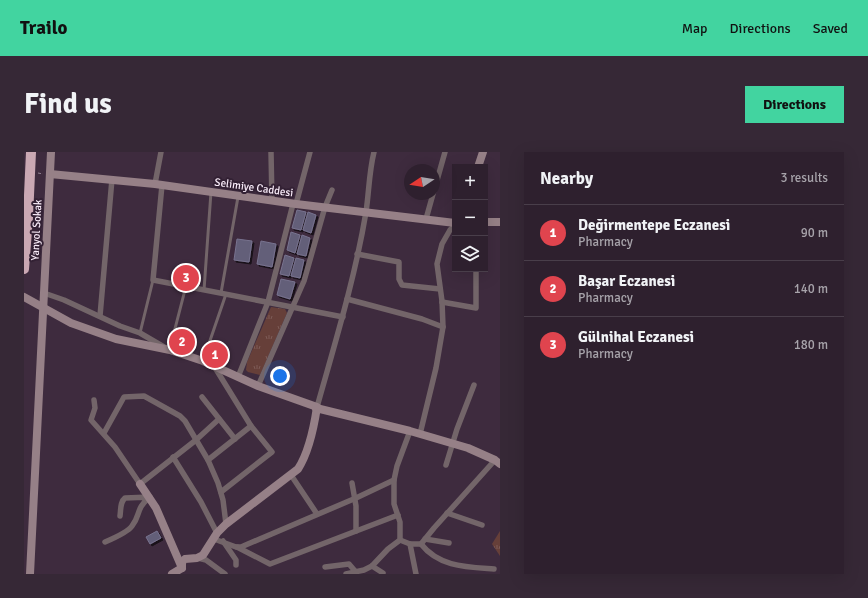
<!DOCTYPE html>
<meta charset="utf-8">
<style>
body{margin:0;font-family:Signika,sans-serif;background:#362836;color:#f1f3f6}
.controls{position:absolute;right:12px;top:12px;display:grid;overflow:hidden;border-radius:0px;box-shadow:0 4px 16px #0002}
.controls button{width:36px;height:36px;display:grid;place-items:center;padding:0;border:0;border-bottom:1px solid #493e4a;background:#2e202e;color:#f1f3f6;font:20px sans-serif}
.compass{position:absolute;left:380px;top:12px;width:36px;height:36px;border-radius:50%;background:#2e202e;box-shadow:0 4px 16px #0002;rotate:258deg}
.you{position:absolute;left:256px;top:224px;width:14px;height:14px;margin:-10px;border:3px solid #fff;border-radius:50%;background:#1a73e8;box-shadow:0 0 0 6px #1a73e833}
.badge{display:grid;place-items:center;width:26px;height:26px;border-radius:50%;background:#42d4a0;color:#fff;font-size:13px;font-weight:700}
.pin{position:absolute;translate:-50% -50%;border:2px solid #fff;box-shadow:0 1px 4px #0006}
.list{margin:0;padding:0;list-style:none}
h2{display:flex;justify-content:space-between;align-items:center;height:52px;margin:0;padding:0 16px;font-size:17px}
h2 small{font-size:13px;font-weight:400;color:#a7a3aa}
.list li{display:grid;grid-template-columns:26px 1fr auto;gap:12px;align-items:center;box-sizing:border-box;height:56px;padding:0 16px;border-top:1px solid #493e4a}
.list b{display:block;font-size:15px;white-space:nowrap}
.list p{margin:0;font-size:13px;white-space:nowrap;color:#a7a3aa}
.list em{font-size:13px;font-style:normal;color:#a7a3aa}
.icon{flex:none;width:22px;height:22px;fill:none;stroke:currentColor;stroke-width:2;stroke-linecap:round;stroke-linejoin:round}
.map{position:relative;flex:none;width:476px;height:422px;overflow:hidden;border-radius:0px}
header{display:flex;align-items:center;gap:24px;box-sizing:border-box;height:56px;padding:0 20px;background:#42d4a0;color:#111}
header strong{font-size:19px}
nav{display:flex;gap:22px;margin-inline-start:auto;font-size:14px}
.intro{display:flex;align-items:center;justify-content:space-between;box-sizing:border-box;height:96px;padding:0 24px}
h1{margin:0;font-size:28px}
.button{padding:10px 18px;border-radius:0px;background:#42d4a0;color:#111;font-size:14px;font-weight:700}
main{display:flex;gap:24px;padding:0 24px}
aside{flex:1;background:#2e202e;border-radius:0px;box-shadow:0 4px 16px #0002}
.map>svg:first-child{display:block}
.park{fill:url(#park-tufts)}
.building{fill:#635f79;stroke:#78738f;filter:url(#shadow)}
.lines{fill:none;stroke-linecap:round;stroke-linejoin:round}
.path{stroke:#938393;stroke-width:1;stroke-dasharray:3 2;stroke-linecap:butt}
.lane{stroke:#736569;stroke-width:3}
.street{stroke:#736569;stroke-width:5.5}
.secondary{stroke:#968087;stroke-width:8}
.highway{stroke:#caa8b3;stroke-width:10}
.labels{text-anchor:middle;stroke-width:4;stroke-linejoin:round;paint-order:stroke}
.street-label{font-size:11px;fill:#f9ecf9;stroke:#332134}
</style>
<header>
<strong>Trailo</strong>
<nav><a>Map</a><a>Directions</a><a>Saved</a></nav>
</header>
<div class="intro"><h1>Find us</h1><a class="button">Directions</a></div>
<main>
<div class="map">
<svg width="476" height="422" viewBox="0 0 476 422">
<defs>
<pattern id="park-tufts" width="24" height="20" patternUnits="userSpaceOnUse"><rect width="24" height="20" fill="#663f39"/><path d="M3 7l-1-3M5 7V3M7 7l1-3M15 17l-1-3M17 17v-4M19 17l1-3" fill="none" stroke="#7d5b56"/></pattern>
<filter id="shadow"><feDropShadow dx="2" dy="2" stdDeviation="0" flood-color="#0009"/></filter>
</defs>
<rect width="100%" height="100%" fill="#3e2b3e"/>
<g class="park">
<path d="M247,155L261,157L263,161L236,223L224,220L222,218L223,210Z"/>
<path d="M476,379V404L468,392Z"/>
</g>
<g class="building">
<path d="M273,58L282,60L277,78L268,76Z"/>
<path d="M284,60L292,63L287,81L279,78Z"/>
<path d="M267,80L276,83L271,101L263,98Z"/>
<path d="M278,83L286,86L282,104L273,102Z"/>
<path d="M213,87L228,89L225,110L210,108Z"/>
<path d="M237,89L252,92L248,115L233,112Z"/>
<path d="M261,103L270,106L265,124L256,122Z"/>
<path d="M272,106L280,108L276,126L267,124Z"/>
<path d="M257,127L271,130L266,147L253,143Z"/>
<path d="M133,379L137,386L126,392L122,385Z"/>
</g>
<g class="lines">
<path class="path" d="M14,21L19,22"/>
<g class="lane">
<path d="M180,138L187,40"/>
<path d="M197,141L214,45"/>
<path d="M116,181L129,128"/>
<path d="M146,196L162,134"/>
<path d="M179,209L202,142"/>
</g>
<g class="street">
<path d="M247,0L248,49"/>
<path d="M131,32L137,0"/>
<path d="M138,33L129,128L319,165"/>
<path d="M410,39L421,0"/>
<path d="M272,52L286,0"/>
<path d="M402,67L409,42"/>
<path d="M333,102L375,110V127L378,133L416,137"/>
<path d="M20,141L40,148L96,174L116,181L140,195"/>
<path d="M323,147L398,167L419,175"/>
<path d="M418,150L452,156V117"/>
<path d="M76,164L88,27"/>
<path d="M190,214L227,274L248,300L197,340"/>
<path d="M214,225L244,150L269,52"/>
<path d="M234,234L280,129L301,55L308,38"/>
<path d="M178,245L211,287"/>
<path d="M70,248L71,256L67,268L91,295L116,332L172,288L195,267"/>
<path d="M293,255C311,191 331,126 342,60C345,40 345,20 350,0"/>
<path d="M80,281L100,245L120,244L156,264L161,269L184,308L194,331L199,348L202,372"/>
<path d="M396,282L412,216L419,175L418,149L413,112L418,92L426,78L431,74"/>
<path d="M149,305L177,350L193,381"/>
<path d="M184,308L227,274"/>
<path d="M422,313L433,277L450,233"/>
<path d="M267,323L293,362"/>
<path d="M328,331L332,354V379"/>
<path d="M423,361L458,373"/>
<path d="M190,387L212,395H217L332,346L370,328L373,314L386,279"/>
<path d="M401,387L425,391"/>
<path d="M376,388L386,392L392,422"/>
<path d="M199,389L212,408V413"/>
<path d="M81,390C88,387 104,380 108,374C117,363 111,357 126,345L101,346C96,350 97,357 96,364"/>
<path d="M386,392H397L410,376L471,308"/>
<path d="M397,392C415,415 443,415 470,417"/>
<path d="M213,395L246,412L374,363"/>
<path d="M174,406L182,408L201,422"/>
<path d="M348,414L359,421"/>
<path d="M301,415L325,412L331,419"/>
<path d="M322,422L340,418L348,414L364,397L376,388V370L370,352V328"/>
</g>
<g class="secondary">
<path d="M454,15L459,0"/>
<path d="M26,22L131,32L272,52L431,71"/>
<path d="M461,70H476"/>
<path d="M0,145L47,171L92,187L146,198L179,209L234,234L293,255C290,275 285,300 274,317L202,372L193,381L179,403L173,406L161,407L158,410V416"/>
<path d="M292,256L386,279L444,296L471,308L476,312"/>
<path d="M116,332L132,356L158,416L148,422"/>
<path d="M6,422L27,0"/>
</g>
<path class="highway" d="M0,117L4,65L7,0"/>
</g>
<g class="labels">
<g class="street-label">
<text transform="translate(230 35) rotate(8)" y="4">Selimiye Caddesi</text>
<text transform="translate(12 78) rotate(-87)" y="4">Yanyol Sokak</text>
</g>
</g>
</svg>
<div class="controls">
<button>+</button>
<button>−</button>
<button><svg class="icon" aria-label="layers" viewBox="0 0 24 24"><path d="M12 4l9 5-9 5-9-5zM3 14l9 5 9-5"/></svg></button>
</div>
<svg class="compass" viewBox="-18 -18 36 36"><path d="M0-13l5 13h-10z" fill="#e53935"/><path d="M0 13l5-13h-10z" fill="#a7a3aa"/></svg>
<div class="you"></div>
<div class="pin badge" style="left:191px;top:203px;background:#e0444e">1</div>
<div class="pin badge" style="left:158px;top:190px;background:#e0444e">2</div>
<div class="pin badge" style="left:162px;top:126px;background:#e0444e">3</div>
</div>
<aside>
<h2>Nearby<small>3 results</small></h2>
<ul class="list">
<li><span class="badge" style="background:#e0444e">1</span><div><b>Değirmentepe Eczanesi</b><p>Pharmacy</p></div><em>90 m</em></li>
<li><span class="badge" style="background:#e0444e">2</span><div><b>Başar Eczanesi</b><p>Pharmacy</p></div><em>140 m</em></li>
<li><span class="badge" style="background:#e0444e">3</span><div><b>Gülnihal Eczanesi</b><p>Pharmacy</p></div><em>180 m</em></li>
</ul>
</aside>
</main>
